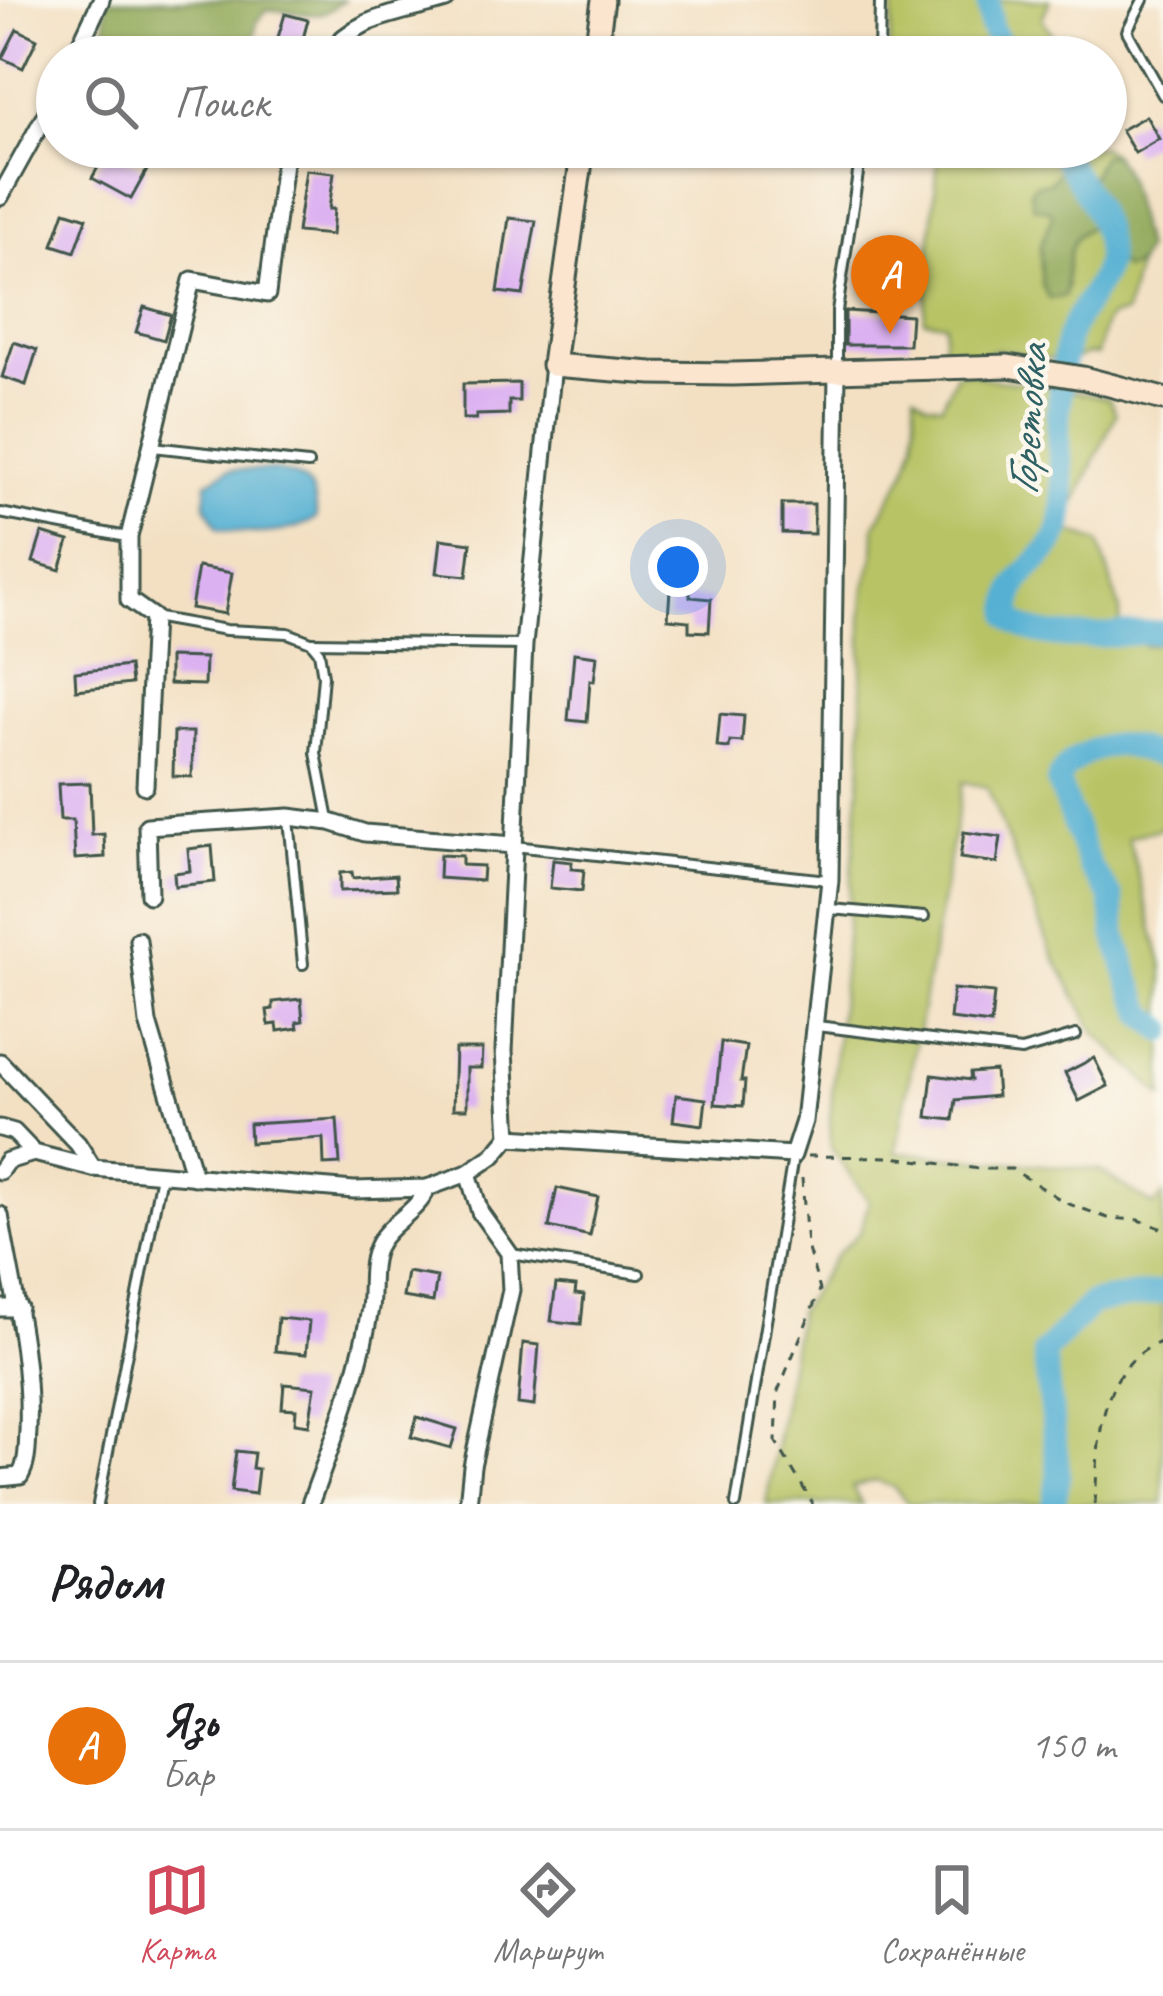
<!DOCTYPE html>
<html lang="ru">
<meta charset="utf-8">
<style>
body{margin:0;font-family:Caveat,sans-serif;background:#f2f2f2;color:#202124}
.you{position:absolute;left:678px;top:567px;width:42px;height:42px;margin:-30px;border:9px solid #fff;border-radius:50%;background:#1a73e8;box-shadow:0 0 0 18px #1a73e833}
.badge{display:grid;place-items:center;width:78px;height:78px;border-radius:50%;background:#d1495b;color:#fff;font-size:39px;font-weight:700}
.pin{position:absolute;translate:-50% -99px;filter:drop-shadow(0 3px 6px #0008)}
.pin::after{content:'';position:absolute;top:63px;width:42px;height:36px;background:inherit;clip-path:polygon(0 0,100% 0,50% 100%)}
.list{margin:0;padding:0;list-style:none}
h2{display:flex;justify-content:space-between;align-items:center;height:156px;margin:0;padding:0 48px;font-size:51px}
h2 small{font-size:39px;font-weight:400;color:#757577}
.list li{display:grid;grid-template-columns:78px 1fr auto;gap:36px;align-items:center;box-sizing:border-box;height:168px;padding:0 48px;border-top:3px solid #e0e0e0}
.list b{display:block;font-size:45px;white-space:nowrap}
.list p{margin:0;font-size:39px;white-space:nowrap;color:#757577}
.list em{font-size:39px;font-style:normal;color:#757577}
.icon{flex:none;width:66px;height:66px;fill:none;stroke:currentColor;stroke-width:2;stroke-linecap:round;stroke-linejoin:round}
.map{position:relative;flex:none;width:1163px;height:1504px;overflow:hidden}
.search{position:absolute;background:#fff;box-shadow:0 3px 9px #0004;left:36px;right:36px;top:36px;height:132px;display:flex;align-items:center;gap:30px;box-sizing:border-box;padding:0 42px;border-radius:66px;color:#757577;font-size:45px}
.sheet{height:324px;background:#fff}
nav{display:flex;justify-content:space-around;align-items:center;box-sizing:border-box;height:168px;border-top:3px solid #e0e0e0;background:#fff;font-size:33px;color:#757577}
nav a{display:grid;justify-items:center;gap:6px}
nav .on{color:#d1495b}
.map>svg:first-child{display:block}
.green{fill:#b7c365;stroke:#6b804c;stroke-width:3}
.forest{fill:#91a95a;stroke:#587347;stroke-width:3}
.water{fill:#55b0d3;stroke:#3a7684;stroke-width:3}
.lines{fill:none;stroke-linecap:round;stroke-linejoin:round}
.river{stroke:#55b0d3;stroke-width:24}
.building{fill:#dcb1f1}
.lane-casing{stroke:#3f5549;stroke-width:14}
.street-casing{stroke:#3f5549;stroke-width:21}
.secondary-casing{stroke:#3f5549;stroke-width:27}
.path{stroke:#3f5549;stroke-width:3;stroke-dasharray:9 9;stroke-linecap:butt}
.lane{stroke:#fff;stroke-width:8}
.street{stroke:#fff;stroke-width:15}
.secondary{stroke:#fce5cf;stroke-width:21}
.labels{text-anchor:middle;stroke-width:9;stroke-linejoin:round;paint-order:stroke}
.water-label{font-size:45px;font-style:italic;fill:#2f6064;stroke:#fbf7ec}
</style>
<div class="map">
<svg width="1163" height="1504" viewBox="0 0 1163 1504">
<rect width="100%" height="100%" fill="#fbf7ec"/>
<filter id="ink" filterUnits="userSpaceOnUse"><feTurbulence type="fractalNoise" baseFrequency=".00833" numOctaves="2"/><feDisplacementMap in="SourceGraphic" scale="24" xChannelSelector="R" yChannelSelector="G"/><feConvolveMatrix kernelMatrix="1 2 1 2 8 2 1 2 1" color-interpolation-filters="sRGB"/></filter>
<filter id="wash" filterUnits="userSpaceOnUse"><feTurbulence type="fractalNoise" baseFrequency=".004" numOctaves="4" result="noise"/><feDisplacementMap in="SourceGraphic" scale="48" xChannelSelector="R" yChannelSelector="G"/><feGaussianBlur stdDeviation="2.7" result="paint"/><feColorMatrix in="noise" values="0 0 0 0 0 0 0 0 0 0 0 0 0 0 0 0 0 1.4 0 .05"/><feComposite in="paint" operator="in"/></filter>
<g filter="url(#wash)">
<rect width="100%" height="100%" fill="#f3e0c3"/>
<g class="green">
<path d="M894,0H919L922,7L949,6V0H1050L1042,18L1066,57H888Z"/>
<path d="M939,147H1102L1112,154L1103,155L1095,176L1072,181L1066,175L1043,185L1053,217L1040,246L1042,285L1067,287C1063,265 1069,233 1093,226L1108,244L1110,252L1132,268L1138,263L1125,314L1110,317L1105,323L1097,355L1088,354L1067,362L997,349L982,354L943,355L945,323L924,320Z"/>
<path d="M972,373C989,382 1002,379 1020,383C1049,389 1080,391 1109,399L1116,414L1069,516V531L1099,542L1120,610V626L1144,646L1163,643V828L1128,837L1163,967V1097L1096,1033L1052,953L987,787L963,782L896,1152L1099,1170L1154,1206L1163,1195V1504H909L894,1488L876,1480L852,1487L862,1504H766L798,1312L836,1255L860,1232L869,1202L831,1148L830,1117L862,760V618L865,587L874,556L875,525L906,471L915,441V394L927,403L942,405L956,374Z"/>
</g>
<g class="forest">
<path d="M107,0H344C313,27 301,8 267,10L257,21L251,57H93L105,29Z"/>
<path d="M1112,154C1134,177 1133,219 1145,248L1138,263L1125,270C1113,264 1104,239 1093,227C1063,234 1068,272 1065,296L1049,299L1042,285L1040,246L1052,217L1050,210L1034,207L1030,192L1034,185L1050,182L1059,171L1072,181C1103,178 1088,171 1103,155Z"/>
</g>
<path class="water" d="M228,470C269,470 320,463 316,519C286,535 251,536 218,528L205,504L207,482Z"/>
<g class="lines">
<g class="river">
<path d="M988,0L991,27L1007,57"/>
<path d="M1057,147C1078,181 1106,214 1107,255C1107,284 1072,312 1066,347C1062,373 1058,404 1058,430C1058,461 1070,503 1059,532C1044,568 1008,569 1011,617C1037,649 1122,632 1163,632"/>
<path d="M1163,758C1148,753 1129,744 1114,745C1093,747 1064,761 1058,782L1090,867L1111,897L1115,934L1130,981L1145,1014L1163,1030"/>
<path d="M1054,1504L1059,1475L1044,1353L1092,1303L1163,1292"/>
</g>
</g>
<g id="blocks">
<g class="building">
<path d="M285,14L308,20L300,50L276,44Z"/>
<path d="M17,29L37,39L23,68L2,58Z"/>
<path d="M1146,116L1159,139L1135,153L1121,130Z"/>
<path d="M108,149L147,170L131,199L92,178Z"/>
<path d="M306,170L334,173L329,209H334L332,235L297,232Z"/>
<path d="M65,211L87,218L75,252L53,245Z"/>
<path d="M509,218L536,221L523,295L498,292Z"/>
<path d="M144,307L171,315L164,340L136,332Z"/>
<path d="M845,311L911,315L909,345H845Z"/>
<path d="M14,342L37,350L26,385L2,377Z"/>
<path d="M519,383V401H509V414L476,415V419H463V384Z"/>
<path d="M782,504H814V534L782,533Z"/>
<path d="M42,533L69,541L60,570L33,562Z"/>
<path d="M441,539L471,543L467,576L437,573Z"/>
<path d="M198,567L232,573L225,614L191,608Z"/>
<path d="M670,590L690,591V597L711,599L709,632L689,631V621L668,619Z"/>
<path d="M574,653L597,656L594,681L590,680L587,722L568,720Z"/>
<path d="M169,657L205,658L204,685L169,684Z"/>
<path d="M129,666L131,684L76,690L75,672Z"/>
<path d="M720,714L744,716L742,742L730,741L729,748L717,747Z"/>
<path d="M174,732H193L192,777L173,776Z"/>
<path d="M90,783L92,835L104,834L105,857L75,859L73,820H60L58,784Z"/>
<path d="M964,832L1001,837L997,863L960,858Z"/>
<path d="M212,846L215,882L175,886L174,873L190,871L188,849Z"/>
<path d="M440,855L462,856V865L483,866L482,881L439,878Z"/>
<path d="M553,860L572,862L571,869L584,870L582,891L550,888Z"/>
<path d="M352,872L353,878L396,875L397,889L340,891V873Z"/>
<path d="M953,989L994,993L991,1024L950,1019Z"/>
<path d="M301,999L303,1021L297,1022L298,1028L278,1031L277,1024L269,1025L267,1010L273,1009V1002Z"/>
<path d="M721,1042L746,1046L741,1081H745L743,1106L715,1104Z"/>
<path d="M455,1049H482L481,1068H467V1109H453Z"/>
<path d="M1094,1058L1108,1086L1079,1101L1065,1073Z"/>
<path d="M995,1071L997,1096L956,1100L953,1120L927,1117L932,1075L971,1080L970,1073Z"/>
<path d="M676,1095L706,1099L703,1125L673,1121Z"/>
<path d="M337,1119L340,1164L324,1165L323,1138L250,1143L249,1124Z"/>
<path d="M557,1188L598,1197L590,1236L549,1227Z"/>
<path d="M407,1272L437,1277L433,1302L403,1297Z"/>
<path d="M556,1284L576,1286L575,1294L584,1295L581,1324L551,1321Z"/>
<path d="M278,1318L309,1321L306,1354L275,1351Z"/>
<path d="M523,1343L539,1345L534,1406L518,1404Z"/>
<path d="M284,1384L315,1387L309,1425L295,1423L296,1409L282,1408Z"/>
<path d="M417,1417L457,1429L451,1448L411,1437Z"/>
<path d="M236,1451L254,1453L252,1468L258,1469L255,1494L231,1491Z"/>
</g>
</g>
</g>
<g filter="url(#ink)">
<use href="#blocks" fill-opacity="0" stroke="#3f5549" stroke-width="3"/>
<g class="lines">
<defs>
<g id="lane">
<path d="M1143,0L1127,31L1163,95"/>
<path d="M879,57L880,0"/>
<path d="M837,365V311L862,147"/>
<path d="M153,447L308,464"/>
<path d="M0,513L127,537"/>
<path d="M153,617L226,630L288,633L311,642L319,652L323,676L316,753L329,820"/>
<path d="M311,642L522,645"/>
<path d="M289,819L303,964"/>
<path d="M514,846L828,880"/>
<path d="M830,909L924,917"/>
<path d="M817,1026L1021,1051L1076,1035"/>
<path d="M511,1254L639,1274"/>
<path d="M98,1504L161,1175"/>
<path d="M736,1504L793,1157"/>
</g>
<g id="street">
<path d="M74,57L101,0"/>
<path d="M324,57C361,13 394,16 446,0"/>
<path d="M0,197L57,94"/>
<path d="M145,786L153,617L129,600V537L192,280L267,294L286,147"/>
<path d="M149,895L147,826L289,817L330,822L365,833L513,845"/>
<path d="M138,940L148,1023L194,1177"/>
<path d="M0,1062L78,1144L93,1168L354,1190L427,1188L468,1173L493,1156L509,1137L504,1051L524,645L553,365"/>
<path d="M0,1128L14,1132L34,1153L93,1168"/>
<path d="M509,1137L793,1155L804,1121L830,880L837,370"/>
<path d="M0,1171L7,1161L34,1153"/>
<path d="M468,1173L480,1212L509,1253L511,1290L472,1466L468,1504"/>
<path d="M0,1215C12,1288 31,1356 28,1431C27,1447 28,1462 20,1476L0,1478"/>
<path d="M0,1308H19"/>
<path d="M310,1504C333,1440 360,1375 370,1308C373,1286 368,1263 379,1243C391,1221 418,1212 427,1188"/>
</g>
<g id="secondary">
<path d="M595,57L603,0"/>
<path d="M583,147L553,365L652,373L732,374L1008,366L1083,378L1163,399"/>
</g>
</defs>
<use href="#lane" class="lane-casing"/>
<use href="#street" class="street-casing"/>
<use href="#secondary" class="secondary-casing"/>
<g class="path">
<path d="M807,1156L893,1157L979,1169H1012L1066,1203L1108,1218L1139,1220L1163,1229"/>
<path d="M802,1178L807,1246L820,1290L778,1391L776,1442L813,1504"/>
<path d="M1095,1504C1099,1441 1096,1367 1163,1341"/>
</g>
<use href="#lane" class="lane"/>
<use href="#street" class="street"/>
<use href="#secondary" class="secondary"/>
</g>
</g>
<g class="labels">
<g class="water-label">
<text transform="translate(1026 420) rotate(-86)" y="16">Горетовка</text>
</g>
</g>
</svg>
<div class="you"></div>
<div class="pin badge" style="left:890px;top:334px;background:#e8710a">A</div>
<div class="search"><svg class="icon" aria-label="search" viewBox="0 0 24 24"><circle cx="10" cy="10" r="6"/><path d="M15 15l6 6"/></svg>Поиск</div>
</div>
<section class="sheet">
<h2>Рядом<small></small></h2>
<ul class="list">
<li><span class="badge" style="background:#e8710a">A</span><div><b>Язь</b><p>Бар</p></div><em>150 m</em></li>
</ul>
</section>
<nav>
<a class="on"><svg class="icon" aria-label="map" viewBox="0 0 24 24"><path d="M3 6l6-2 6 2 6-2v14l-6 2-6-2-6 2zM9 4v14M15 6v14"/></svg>Карта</a>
<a><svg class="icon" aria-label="directions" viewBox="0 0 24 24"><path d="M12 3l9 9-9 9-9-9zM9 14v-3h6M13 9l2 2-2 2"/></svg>Маршрут</a>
<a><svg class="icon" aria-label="saved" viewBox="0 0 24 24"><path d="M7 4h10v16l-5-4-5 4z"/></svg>Сохранённые</a>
</nav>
